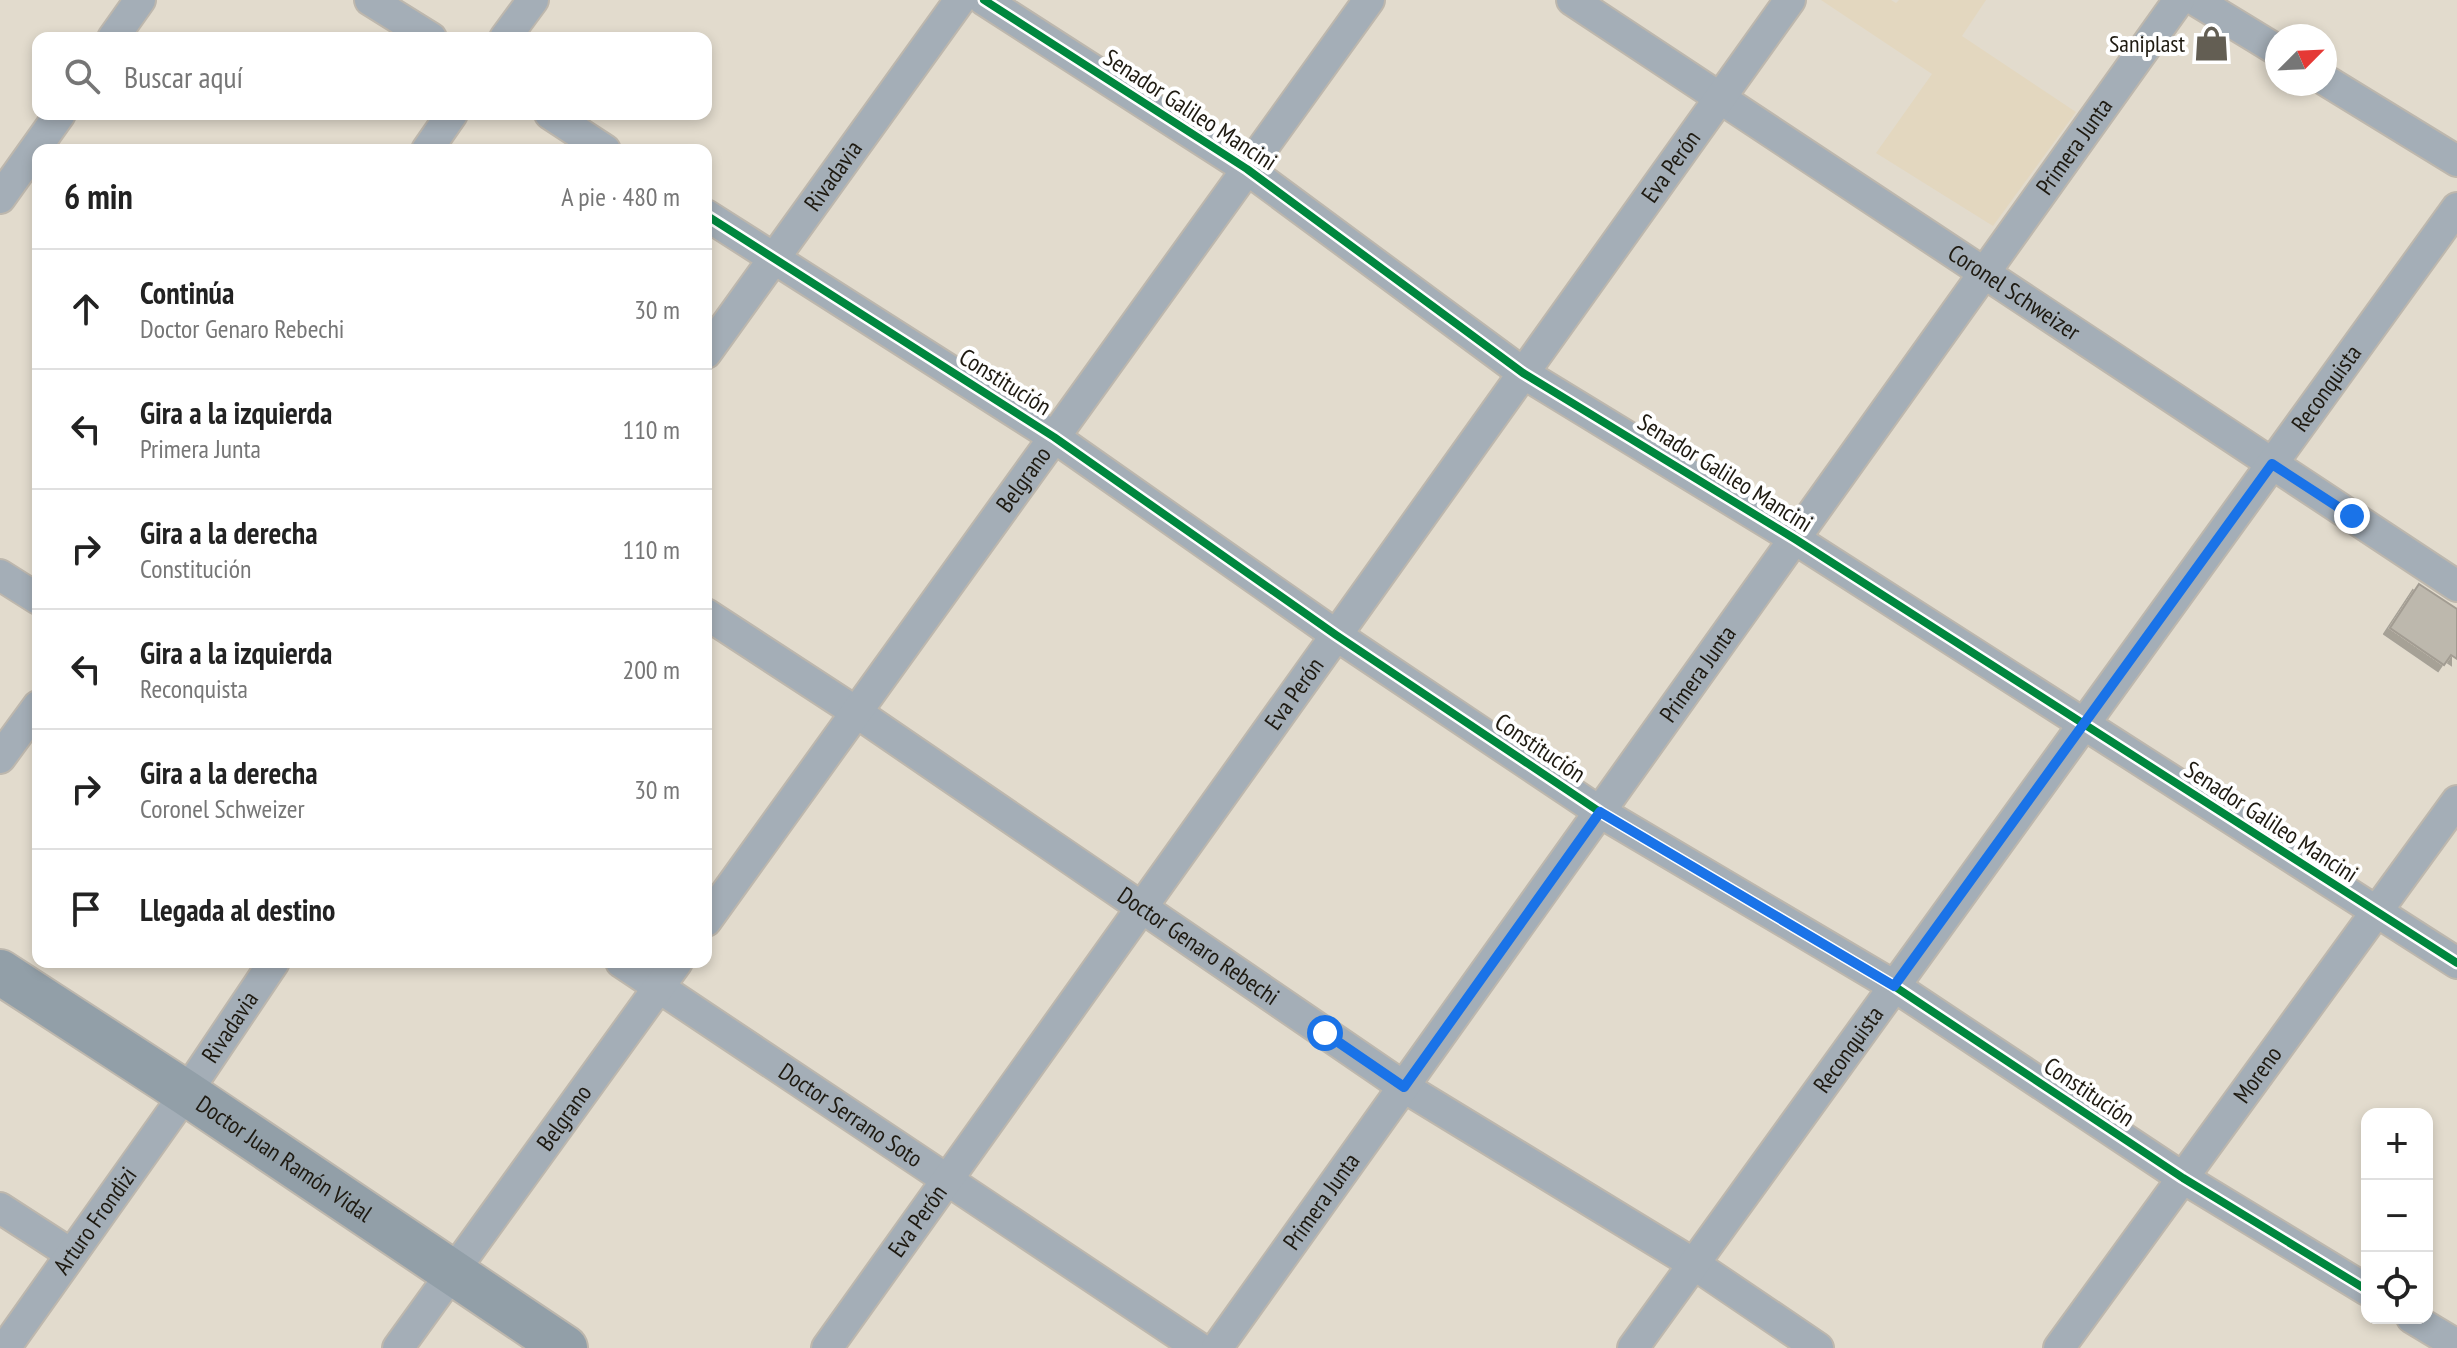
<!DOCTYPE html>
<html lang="es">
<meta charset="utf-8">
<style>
body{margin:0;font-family:"PT Sans Narrow",sans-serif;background:#f6f6f6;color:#222}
.controls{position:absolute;right:24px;bottom:24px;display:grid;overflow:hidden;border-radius:16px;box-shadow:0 4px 12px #0003}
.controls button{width:72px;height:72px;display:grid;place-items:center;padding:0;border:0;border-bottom:2px solid #e0e0e0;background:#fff;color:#222;font:40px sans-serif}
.compass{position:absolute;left:2265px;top:24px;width:72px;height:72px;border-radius:50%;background:#fff;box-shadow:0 4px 12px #0003;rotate:66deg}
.stop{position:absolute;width:24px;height:24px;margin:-18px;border:6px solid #1a73e8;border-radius:50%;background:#fff}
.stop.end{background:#1a73e8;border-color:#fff;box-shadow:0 2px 8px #0008}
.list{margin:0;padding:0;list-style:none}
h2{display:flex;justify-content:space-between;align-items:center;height:104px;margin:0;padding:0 32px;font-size:34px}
h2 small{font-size:26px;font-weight:400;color:#767676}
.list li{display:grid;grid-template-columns:52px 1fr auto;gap:24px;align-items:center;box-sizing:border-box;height:120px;padding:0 32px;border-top:2px solid #e0e0e0}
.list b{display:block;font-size:30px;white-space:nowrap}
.list p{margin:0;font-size:26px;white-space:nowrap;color:#767676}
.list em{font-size:26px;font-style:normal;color:#767676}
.icon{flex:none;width:44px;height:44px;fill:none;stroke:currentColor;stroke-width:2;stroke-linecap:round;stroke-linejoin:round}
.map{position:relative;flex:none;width:2457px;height:1348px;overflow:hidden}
.search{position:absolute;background:#fff;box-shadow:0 4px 12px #0003;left:32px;top:32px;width:680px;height:88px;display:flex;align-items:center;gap:20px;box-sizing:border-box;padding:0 28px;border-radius:16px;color:#767676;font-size:30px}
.panel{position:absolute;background:#fff;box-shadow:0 4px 12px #0003;left:32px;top:144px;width:680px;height:824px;border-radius:16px}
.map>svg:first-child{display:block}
.built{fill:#e3d7bf}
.building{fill:#bdb8ad;stroke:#a29c92;stroke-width:2;filter:url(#shadow)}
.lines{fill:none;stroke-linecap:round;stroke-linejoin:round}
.minor-casing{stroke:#bdb7ad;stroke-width:34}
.highway-casing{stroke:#bdb7ad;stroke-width:48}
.minor{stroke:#a4aeb7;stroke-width:30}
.highway{stroke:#929fa8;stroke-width:44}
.cycleway-casing{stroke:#fff;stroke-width:13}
.cycleway{stroke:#00873e;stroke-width:8}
.route{stroke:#1a73e8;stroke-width:10}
.labels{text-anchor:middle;stroke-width:8;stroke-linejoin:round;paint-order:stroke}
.poi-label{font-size:24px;fill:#1e1a11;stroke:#fff;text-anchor:end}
.street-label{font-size:24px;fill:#1e1a11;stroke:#fff}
</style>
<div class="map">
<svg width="2457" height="1348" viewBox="0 0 2457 1348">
<defs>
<filter id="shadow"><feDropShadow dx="-6" dy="6" stdDeviation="0" flood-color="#0004"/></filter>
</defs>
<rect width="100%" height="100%" fill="#e2dbcd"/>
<path class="built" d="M1821,0H1891L1896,3L1899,0H1986L1962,36L2076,112L1993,226L1876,153L1932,74Z"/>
<path class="building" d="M2419,584L2457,609V659L2451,655L2444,665L2390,628Z"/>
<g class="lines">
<defs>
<g id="minor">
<path d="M370,0L431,38"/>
<path d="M984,0L1247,169L1523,373L1795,539L2457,963"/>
<path id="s1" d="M1572,0L2457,586"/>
<path d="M2195,0L2277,50"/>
<path d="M113,38L140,0"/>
<path d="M505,38L533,0"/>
<path d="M2325,80L2457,161"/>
<path d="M550,114L605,150"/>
<path d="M427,150L452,114"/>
<path d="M0,198L60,114"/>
<path d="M706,215L1054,437L1336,635L1600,812L1894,986L2183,1178L2367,1290"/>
<path id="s2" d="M706,353L960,0"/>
<path d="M0,575L38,599"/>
<path id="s3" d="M706,614L856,712L1404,1087L1694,1264L1818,1348"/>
<path d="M0,758L38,706"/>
<path id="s4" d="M706,921L1369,0"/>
<path id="s5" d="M621,962L1199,1348"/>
<path d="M0,1208L71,1254"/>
<path d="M2412,1318L2457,1345"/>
<path id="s6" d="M5,1348L186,1093L274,962"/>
<path id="s7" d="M398,1348L677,962"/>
<path id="s8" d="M827,1348L1790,0"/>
<path id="s9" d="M1217,1348L2179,0"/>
<path id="s10" d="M1633,1348L2457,208"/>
<path id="s11" d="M2059,1348L2457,801"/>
</g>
<g id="highway">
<path id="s12" d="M0,972L186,1093L565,1348"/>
</g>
</defs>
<use href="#minor" class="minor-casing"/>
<use href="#highway" class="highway-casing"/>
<use href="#minor" class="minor"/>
<use href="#highway" class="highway"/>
<defs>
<g id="cycleway">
<path d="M984,0L1247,169L1523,373L1795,539L2457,963"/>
<path d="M706,215L1054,437L1336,635L1600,812L1894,986L2183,1178L2367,1290"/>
</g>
</defs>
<use href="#cycleway" class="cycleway-casing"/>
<use href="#cycleway" class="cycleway"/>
</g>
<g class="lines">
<path class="route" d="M1325,1033L1404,1087L1600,812L1894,986L2272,464L2352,516"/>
</g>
<defs>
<symbol id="shop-bare" viewBox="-9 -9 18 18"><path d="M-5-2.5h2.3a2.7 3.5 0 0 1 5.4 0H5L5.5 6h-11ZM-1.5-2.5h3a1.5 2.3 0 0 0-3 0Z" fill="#635e53" stroke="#fff" stroke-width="2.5" paint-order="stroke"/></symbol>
</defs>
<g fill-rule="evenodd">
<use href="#shop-bare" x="2186" y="18" width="51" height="51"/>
</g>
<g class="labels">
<g class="poi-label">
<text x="2185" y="52">Saniplast</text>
</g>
<g class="street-label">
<text transform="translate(1190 110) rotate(33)" y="8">Senador Galileo Mancini</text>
<text dy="8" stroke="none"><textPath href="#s9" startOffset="1476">Primera Junta</textPath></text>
<text dy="8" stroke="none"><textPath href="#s8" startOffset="1452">Eva Perón</textPath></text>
<text dy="8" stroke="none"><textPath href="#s2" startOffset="218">Rivadavia</textPath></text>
<text dy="8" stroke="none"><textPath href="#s1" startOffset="530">Coronel Schweizer</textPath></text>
<text transform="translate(1005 382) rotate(32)" y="8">Constitución</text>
<text dy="8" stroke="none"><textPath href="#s10" startOffset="1184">Reconquista</textPath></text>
<text transform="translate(1725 473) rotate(32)" y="8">Senador Galileo Mancini</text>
<text dy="8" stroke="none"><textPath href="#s4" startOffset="544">Belgrano</textPath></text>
<text dy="8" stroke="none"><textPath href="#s9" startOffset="828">Primera Junta</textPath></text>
<text dy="8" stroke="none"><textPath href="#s8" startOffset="804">Eva Perón</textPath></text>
<text transform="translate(1540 748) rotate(34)" y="8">Constitución</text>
<text transform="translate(2271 822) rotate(33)" y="8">Senador Galileo Mancini</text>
<text dy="8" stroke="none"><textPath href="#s3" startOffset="594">Doctor Genaro Rebechi</textPath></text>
<text dy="8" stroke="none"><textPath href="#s6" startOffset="392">Rivadavia</textPath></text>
<text dy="8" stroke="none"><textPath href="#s10" startOffset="368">Reconquista</textPath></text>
<text dy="8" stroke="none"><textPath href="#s11" startOffset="338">Moreno</textPath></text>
<text transform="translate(2089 1092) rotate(34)" y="8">Constitución</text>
<text dy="8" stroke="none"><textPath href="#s5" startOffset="276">Doctor Serrano Soto</textPath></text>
<text dy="8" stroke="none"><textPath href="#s7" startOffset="284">Belgrano</textPath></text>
<text dy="8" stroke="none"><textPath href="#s12" startOffset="340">Doctor Juan Ramón Vidal</textPath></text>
<text dy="8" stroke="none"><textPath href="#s9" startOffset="180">Primera Junta</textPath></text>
<text dy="8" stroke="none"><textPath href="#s6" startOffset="156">Arturo Frondizi</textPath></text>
<text dy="8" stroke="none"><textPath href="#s8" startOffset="156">Eva Perón</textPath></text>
</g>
</g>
</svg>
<div class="controls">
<button>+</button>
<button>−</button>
<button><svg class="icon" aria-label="locate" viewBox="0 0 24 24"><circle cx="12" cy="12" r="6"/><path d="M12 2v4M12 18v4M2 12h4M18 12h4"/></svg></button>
</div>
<svg class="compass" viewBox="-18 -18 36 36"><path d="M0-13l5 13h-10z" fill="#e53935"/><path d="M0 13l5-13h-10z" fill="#767676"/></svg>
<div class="stop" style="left:1325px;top:1033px"></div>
<div class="stop end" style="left:2352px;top:516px"></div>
<div class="search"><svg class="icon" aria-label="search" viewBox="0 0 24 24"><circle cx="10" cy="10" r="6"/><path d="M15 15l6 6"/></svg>Buscar aquí</div>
<section class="panel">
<h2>6 min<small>A pie · 480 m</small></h2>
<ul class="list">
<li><svg class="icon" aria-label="ahead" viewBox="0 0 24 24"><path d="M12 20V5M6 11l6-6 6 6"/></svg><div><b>Continúa</b><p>Doctor Genaro Rebechi</p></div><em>30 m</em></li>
<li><svg class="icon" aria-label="left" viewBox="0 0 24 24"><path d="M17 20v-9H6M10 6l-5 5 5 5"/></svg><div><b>Gira a la izquierda</b><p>Primera Junta</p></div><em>110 m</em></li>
<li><svg class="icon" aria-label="right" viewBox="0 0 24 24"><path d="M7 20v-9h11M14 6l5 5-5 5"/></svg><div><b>Gira a la derecha</b><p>Constitución</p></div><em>110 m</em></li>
<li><svg class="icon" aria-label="left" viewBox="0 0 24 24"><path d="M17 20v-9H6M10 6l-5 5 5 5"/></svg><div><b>Gira a la izquierda</b><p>Reconquista</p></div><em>200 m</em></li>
<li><svg class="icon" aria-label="right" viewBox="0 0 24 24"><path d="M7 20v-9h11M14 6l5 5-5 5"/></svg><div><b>Gira a la derecha</b><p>Coronel Schweizer</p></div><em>30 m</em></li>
<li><svg class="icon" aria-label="arrive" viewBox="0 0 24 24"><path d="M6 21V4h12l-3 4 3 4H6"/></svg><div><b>Llegada al destino</b></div></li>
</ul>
</section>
</div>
